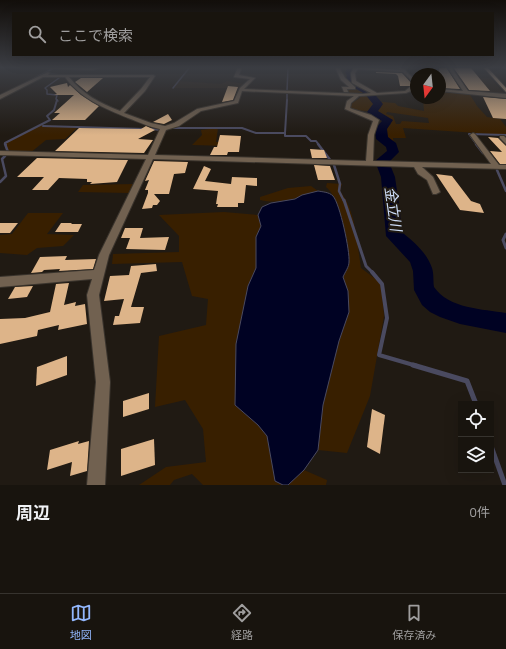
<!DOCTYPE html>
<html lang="ja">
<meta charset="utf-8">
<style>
body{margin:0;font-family:"IBM Plex Sans","Noto Sans JP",sans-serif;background:#211d17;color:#f1f3f6}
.controls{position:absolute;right:12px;bottom:12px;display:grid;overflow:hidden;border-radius:0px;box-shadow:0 4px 16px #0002}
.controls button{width:36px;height:36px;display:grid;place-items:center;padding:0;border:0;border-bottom:1px solid #36332e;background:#18140e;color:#f1f3f6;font:20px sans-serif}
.compass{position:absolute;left:410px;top:68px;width:36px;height:36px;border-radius:50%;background:#18140e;box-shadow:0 4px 16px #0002;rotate:195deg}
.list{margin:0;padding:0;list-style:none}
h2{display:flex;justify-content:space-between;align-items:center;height:52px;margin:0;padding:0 16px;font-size:17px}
h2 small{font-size:13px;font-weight:400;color:#9f9e9e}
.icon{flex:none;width:22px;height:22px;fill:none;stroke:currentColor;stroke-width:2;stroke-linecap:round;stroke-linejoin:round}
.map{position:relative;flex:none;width:506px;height:485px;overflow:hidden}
.search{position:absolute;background:#18140e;box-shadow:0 4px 16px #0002;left:12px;right:12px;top:12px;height:44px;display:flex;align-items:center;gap:10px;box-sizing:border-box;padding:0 14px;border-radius:0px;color:#9f9e9e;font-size:15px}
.sheet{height:108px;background:#18140e}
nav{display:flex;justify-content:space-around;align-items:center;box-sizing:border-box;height:56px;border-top:1px solid #36332e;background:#18140e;font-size:11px;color:#9f9e9e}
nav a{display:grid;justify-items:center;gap:2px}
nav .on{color:#92b7fd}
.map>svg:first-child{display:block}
.built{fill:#2a1f14}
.green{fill:#381f00;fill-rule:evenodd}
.water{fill:#000223;stroke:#4a4a60}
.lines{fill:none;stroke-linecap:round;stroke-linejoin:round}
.stream-far5{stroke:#4a4a60;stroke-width:1.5}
.stream-far4{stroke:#4a4a60;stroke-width:2}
.stream-far3{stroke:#4a4a60;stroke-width:2.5}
.stream-far2{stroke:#4a4a60;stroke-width:3}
.stream-far1{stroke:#4a4a60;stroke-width:4}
.stream{stroke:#4a4a60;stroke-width:5}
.river{fill:#000223;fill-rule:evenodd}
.building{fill:#ddb489}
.street-casing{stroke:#3a342d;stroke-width:2}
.primary-casing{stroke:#3a342d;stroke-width:2}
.street{fill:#716150;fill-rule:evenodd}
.primary{fill:#caa883;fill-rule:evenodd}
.labels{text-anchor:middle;stroke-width:4;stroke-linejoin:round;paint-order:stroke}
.water-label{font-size:15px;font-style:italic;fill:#ccdcf7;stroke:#201a13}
</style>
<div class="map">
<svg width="506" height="485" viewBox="0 0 506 485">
<rect width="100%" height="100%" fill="#201a13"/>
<g class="built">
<path d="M471,77L491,78L505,95L482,93Z"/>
<path d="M179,81L221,84L227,81L244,84L241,88H173L176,82Z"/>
</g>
<g class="green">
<path d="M346,89C358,87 368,94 374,104L368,111L350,110L352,103L360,98L358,94H351Z"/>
<path d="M440,91L469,93L477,106L487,117L500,119L506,127V135L403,128L406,138H393L394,144L385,139V129L391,124V120L376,113L381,107L382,102L395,103L398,106L424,111L423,98H440ZM387,112L428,118L429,123L402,121L400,124H396L393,116L386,114Z"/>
<path d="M40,125L78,127L65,139L46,140L30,153L6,152L5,143Z"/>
<path d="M218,128L216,142H229L228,146L192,145L202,135L201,130Z"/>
<path d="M327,183L342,184L340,191C356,211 357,243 361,268L381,283L384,316L370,396L347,453L318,450L323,405L339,341L349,312L348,291L343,277C345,272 349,267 349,262C350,246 339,196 326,187Z"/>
<path d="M133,184L129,193L78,192L83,185Z"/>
<path d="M311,186L318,191C298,197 282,205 260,200V197L288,188Z"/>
<path d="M224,212L258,215L261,226L256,237V268L248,286L243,314L235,405L258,425L267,436L275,481L283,485H203L192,474L174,480L170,485H139L166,467L206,462L203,429L185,400L155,407L159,336L206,325L208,299L192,296L182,262L112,264L113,254L179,252V236L159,215Z"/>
<path d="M28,213H63L47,234L74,235L63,246L37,248L27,255L0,253V235L12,234Z"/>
<path d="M304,470L327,480L326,485H288Z"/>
</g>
<path class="water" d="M318,191C323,192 329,192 333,196C340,204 350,251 349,262C349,267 345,272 343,277L348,291L349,312L339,341L323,405L318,450L304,470L288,485H283L275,481L267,436L258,425L235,405L236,344L248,286L256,268V237L261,226L258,215L262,207L271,203L295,199L302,195Z"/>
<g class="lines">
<g class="stream-far5">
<path d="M503,67L506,69"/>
<path d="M48,74L63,75"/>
<path d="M24,84L52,69"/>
<path d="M173,88L190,67"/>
<path d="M287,91L288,67"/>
<path d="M58,101L56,99L57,95L47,94V90L45,88L59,78"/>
<path d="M287,101V93"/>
</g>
<g class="stream-far4">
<path d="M43,126L145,129"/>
<path d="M172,128H242L256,133H285V136H306L311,141H316L319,145"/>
<path d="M151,129L161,130"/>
<path d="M285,133L287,100"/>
<path d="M6,145L5,143L50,120L47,116L54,110L57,100"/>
<path d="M477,145L469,134L506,135"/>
</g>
<g class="stream-far3">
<path d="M5,144L8,152"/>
<path d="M318,144L331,161"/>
<path d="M476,144L483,153"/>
<path d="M334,165L340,184L339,191L344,201"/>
<path d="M497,170L506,191"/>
<path d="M0,182L6,176L2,159L5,156"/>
</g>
<g class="stream-far2">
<path d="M344,200L366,266L373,273"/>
<path d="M506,234L503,240L506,248"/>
</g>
<path class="stream-far1" d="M372,272L382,284L387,318L379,355L417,366"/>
<g class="stream">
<path d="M413,365L467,381L476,404"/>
<path d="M491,446L505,485"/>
</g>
<path class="river" d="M348,67H356L353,72L355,76L353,81L371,90L383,104L378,111L393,120L387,129L388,137L396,143L399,152L389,162L395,177L403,233C415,243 427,253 432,268C434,274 433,281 434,287C449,309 483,309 506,313V333L460,324L440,317L430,312L422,305L414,290L413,271L410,262L386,236L381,177L375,161L387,151L386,147L376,139L375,129L382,121L367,112L373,104L365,94L346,83L345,81L347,76L345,72Z"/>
</g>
<g class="building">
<path d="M439,67H446L460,89L440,88Z"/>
<path d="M453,67L471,68L490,91L469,90Z"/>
<path d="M376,72L402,73L414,86H400L398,76L396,74L376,73Z"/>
<path d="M81,78H103L87,92L75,82Z"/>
<path d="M67,83L68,87L70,85L81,95H77H81L99,106L85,120H52L60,113H54L74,95H54L57,94L50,87Z"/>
<path d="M228,86L238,87L233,100L222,102Z"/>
<path d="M483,97L506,99V119L493,118Z"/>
<path d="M168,114L172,120L164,124L153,122Z"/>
<path d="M146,126L155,130L138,139L153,140L144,153L55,151L79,128L141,129Z"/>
<path d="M220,135L241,136L239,152H228L227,155H210L214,147H217Z"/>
<path d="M488,137L498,138L506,146V164H500L490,151L502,152Z"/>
<path d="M310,149L324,150L327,158H312Z"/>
<path d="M37,158L128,160L117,182L90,184L92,182H87V179L59,178L48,190H32L44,177H17Z"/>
<path d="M154,161L188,162L185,173L174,174L169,194H154L160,201L157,205H153L152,208L142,209L148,193V190H145L149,180L145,181Z"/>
<path d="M314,165L330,166L335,180H318Z"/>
<path d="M204,166L211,169L205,181L231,184L232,177L257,178V186L246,185L244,203H238V207H217L218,204H216L218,191L193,189Z"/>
<path d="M436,174L452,176L471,201L480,204L484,213L460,210Z"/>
<path d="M0,223H18L10,233H0Z"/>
<path d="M61,223H72L71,224H82L78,232H55Z"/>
<path d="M125,228H143L140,238L169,237L165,250L126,249L130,238H121Z"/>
<path d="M67,256L65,260L96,259L93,269L59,271L60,269L44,270L42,272L31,273L40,257Z"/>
<path d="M156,264L157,271L141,273L131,307H144L140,323L113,325L115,316H119L124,299L104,301L110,276L129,275L131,266Z"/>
<path d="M69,283L64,305L76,302L75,306L85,304L87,324L58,330L59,325L38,330L37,336L0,344V319L25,318L50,312L56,284Z"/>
<path d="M33,286L27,297L8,299L15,287Z"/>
<path d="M67,356V375L36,386L37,367Z"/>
<path d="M149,393V409L123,417V401Z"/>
<path d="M372,409L385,415L380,454L367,447Z"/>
<path d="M154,439L155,465L121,476V449Z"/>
<path d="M79,441L78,444L89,441L87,471L70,476L72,462L47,470L50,450Z"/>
</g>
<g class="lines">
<defs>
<g id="street">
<path d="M20,67H104L92,70Z"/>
<path d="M238,67H242L239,75L255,78L244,89L363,94L371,93L352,83L351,73L354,68L352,67L400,70L398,67H402L416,81V85L403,72L358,69L355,73L356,81L377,93L405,91L410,87H416V89L406,93L359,96L351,103L350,108L352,109L371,115L379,120L374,135L373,161L491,164L470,135L473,133L475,134L499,165H506V169L422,167L433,177L440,192L436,194H433L427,180L418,174L414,167L153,159L109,255L99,295L110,382L105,485H87L96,382L87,295L92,279L0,287V277L94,270L99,255L146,159L0,155V151L148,155L160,129C149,127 139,122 128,118C104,108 81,99 65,77H43L2,98L0,99V95L48,72L50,73L48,75H153L155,76L145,91L124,113L151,123L165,126L174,123L197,109L234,101L240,88L250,79L234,77ZM69,77H150L141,89L120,111C100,103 82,94 69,77ZM242,91L354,96L347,101L345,109L373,121L368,135L366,161L155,155L166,130L179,126L201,111L238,103Z"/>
<path d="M335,67H339L345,78L355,87V89H347L348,92H344L342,87H349L341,80Z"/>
<path d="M425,67H429L433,74H429Z"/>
<path d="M447,67H451L468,91L506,94V98L440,91V89L463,91Z"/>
<path d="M500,136H504L506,138V144L500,138Z"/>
</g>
<path id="primary" d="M483,67H487L506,88V92Z"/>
</defs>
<use href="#street" class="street-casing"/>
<use href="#primary" class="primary-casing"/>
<use href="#street" class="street"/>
<use href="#primary" class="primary"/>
</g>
<linearGradient id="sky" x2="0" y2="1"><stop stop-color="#120e0a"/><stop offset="0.5" stop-color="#3c3e44"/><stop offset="1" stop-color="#3c3e44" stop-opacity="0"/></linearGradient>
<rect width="506" height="135" fill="url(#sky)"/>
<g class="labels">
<g class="water-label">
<text transform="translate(393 209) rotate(82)" y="5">金立川</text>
</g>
</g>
</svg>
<div class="controls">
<button><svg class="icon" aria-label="locate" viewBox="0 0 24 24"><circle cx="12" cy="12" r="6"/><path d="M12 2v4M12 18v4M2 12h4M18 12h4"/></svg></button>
<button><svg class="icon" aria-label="layers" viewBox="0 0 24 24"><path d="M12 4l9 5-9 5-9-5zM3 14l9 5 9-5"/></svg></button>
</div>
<svg class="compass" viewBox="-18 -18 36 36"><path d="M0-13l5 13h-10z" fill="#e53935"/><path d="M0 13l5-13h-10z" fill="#9f9e9e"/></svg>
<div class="search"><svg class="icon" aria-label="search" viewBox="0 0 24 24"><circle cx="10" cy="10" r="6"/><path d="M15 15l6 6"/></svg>ここで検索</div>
</div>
<section class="sheet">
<h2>周辺<small>0件</small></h2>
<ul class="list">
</ul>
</section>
<nav>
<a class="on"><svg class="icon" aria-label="map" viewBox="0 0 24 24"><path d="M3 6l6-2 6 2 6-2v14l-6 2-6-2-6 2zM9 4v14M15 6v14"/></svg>地図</a>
<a><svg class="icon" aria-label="directions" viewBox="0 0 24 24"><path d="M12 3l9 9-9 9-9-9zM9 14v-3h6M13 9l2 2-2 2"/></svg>経路</a>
<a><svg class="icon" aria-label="saved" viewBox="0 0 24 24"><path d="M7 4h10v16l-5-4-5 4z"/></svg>保存済み</a>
</nav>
